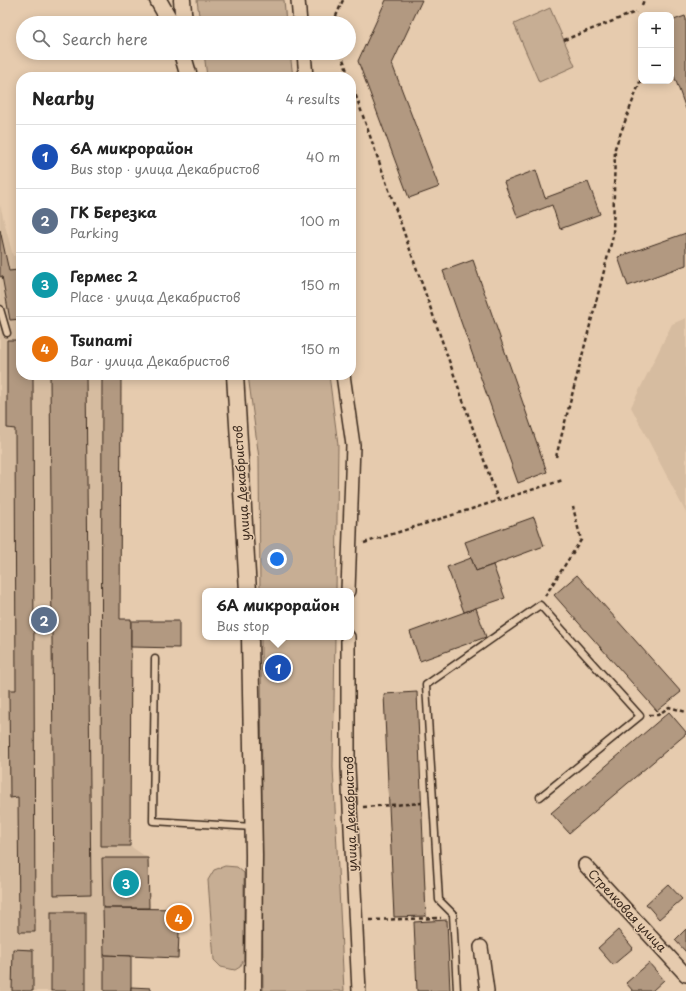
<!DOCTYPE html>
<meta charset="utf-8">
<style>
body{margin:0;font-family:"Playpen Sans",sans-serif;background:#f6f6f6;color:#222}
.controls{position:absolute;right:12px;top:12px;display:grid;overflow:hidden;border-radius:8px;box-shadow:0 2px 10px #0003}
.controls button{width:36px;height:36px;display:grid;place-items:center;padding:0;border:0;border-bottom:1px solid #e0e0e0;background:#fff;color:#222;font:20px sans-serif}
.you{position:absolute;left:277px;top:559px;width:14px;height:14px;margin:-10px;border:3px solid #fff;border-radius:50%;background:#1a73e8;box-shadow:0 0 0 6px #1a73e833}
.badge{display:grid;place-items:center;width:26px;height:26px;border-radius:50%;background:#7c3aed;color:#fff;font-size:13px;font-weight:700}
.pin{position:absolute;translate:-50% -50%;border:2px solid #fff;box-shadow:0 1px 4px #0006}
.popup{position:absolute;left:202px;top:588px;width:152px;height:52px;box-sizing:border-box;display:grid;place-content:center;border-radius:8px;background:#fff;filter:drop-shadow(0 1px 3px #0005);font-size:13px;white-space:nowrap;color:#767676}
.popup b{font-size:15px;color:#222}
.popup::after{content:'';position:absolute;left:50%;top:100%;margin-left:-8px;border:8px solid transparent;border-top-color:#fff}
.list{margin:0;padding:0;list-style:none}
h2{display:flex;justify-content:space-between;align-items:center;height:52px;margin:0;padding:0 16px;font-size:17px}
h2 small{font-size:13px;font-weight:400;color:#767676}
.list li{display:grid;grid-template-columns:26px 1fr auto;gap:12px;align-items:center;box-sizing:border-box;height:64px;padding:0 16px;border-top:1px solid #e0e0e0}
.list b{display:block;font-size:15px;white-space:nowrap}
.list p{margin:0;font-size:13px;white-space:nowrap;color:#767676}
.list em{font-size:13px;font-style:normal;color:#767676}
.icon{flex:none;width:22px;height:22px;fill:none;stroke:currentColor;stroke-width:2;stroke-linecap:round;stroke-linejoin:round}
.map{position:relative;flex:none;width:686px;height:991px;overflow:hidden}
.search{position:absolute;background:#fff;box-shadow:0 2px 10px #0003;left:16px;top:16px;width:340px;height:44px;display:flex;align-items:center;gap:10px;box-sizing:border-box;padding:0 14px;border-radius:22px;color:#767676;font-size:15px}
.panel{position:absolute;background:#fff;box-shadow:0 2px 10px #0003;left:16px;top:72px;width:340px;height:308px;border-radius:16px}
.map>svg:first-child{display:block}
.built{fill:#d6bca0}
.green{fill:#c7ae94;stroke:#816c59}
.building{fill:#b29981;stroke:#3b2a1e}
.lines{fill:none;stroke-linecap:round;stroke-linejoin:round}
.service-casing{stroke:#3b2a1e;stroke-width:9}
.minor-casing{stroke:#3b2a1e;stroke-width:16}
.tertiary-casing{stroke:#3b2a1e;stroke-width:19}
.path{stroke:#3b2a1e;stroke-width:2.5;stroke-dasharray:4 3;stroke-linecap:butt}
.service{stroke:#e6cbae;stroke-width:6}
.minor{stroke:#e6cbae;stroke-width:13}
.tertiary{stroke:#e6cbae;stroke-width:16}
.labels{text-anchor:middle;stroke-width:3;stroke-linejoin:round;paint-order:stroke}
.street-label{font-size:12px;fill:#3b2a1e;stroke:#e6cbae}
</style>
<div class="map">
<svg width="686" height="991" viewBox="0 0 686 991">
<rect width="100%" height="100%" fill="#e6cbae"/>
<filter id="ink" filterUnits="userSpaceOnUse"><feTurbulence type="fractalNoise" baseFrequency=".025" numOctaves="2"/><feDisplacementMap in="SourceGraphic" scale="8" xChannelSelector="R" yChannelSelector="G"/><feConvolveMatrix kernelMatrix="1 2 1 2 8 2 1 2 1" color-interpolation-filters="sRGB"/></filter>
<g filter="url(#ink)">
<g class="built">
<path d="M0,205L13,256L21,254V375H121L120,619H131L130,846L148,858L149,908L180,909L178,958L131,956V991H0Z"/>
<path d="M686,318V513L631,407L672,324Z"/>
</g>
<g class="green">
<path d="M197,0H284L286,23H200Z"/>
<path d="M550,8L575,66L539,82L514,24Z"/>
<path d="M204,53H290L293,77H207Z"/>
<path d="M248,375H329L338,445L336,591H260L259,458Z"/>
<path d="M261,637H335L333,767L344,991H263Z"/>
<path d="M225,866L237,867L244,873V959L240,967L235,970L221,967L214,960L208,880L214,870Z"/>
</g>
<g class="building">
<path d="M386,0H422L392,64L439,187L409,198L358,61Z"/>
<path d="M685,16L686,19V109L671,67V21Z"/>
<path d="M536,170L545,198L588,182L600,214L560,229L552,205L518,218L504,182Z"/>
<path d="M0,230L9,271L18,270L21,285V319L10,320L2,276L0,277Z"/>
<path d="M686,233V265L628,286L618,257Z"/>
<path d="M473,260L547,472L518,483L443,271Z"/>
<path d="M7,340H21V375H33L35,932H19L18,797L10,798L9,690H16L15,429L7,428Z"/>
<path d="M50,375H86L91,894L54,895Z"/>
<path d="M102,375H121L120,619H131L130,846H101Z"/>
<path d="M534,517L544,546L476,571L465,542Z"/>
<path d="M471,558L476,571L493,565L505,598L464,612L447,567Z"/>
<path d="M577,575L681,692L657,711L554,595Z"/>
<path d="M476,608L486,637L420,661L410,632Z"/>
<path d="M131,621H179V648L131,647Z"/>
<path d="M417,692L426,916L394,917L384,694Z"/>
<path d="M669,712L686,732V734L569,833L551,813Z"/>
<path d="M102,858H148L149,908H103Z"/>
<path d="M668,884L682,899L659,919L646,904Z"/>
<path d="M103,908L180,909L178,958L104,955Z"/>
<rect x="51" y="912" width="34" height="79"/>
<path d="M447,920L450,991H417L414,922Z"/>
<path d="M686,929V952L675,940Z"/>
<path d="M618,930L633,948L613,965L598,948Z"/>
<path d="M13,949L33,950V991H12Z"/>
<path d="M104,955L131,956V991H104Z"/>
<path d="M649,963L664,980L652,991H633L626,983Z"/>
<path d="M131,987L151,988V991H131Z"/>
</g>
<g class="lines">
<defs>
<g id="service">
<path d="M0,309L7,333"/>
<path d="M155,659L153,821L253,827"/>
<path d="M457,991L453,914L439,900L426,685L540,605L640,716L540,797"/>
</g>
<g id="minor">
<path d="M298,0L300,23"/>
<path d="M304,53L306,77"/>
<path d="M343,375L353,445L348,591"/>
<path d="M348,637V767L359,991"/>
<path d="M585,865L686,975"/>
<path d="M481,947L487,991"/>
</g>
<g id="tertiary">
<path d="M158,0L171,23"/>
<path d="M182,0L184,23"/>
<path d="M182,53L189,77"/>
<path d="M235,375L248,591"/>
<path d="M250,637L254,855L253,991"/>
</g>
</defs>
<use href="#service" class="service-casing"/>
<use href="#minor" class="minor-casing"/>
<use href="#tertiary" class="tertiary-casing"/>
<g class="path">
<path d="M642,5L644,0"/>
<path d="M333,23L343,0"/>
<path d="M564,40L636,12"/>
<path d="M341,53L349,77"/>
<path d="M351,82L498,500"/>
<path d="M556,457L613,236L615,148L641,79"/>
<path d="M364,543L563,480"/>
<path d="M545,596L581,540L573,507"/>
<path d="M649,715H658L669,707L686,712"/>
<path d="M363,807L422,803"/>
<path d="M370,920L441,918"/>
</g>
<use href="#service" class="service"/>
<use href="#minor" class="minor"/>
<use href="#tertiary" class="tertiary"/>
</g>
</g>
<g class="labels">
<g class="street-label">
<text transform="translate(242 483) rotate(-94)" y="4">улица Декабристов</text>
<text transform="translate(351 814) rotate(-92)" y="4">улица Декабристов</text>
<text transform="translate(627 911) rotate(47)" y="4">Стрелковая улица</text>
</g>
</g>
</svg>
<div class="controls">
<button>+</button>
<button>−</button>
</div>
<div class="you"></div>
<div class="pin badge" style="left:278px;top:668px;background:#1a4fb4">1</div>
<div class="popup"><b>6А микрорайон</b>Bus stop</div>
<div class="pin badge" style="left:44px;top:620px;background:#5c6f8a">2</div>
<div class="pin badge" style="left:126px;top:883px;background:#0f9aa8">3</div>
<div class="pin badge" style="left:179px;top:918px;background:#e8710a">4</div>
<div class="search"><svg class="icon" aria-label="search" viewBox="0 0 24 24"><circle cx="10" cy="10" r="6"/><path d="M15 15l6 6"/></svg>Search here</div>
<section class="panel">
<h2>Nearby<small>4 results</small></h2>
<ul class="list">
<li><span class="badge" style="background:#1a4fb4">1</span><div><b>6А микрорайон</b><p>Bus stop · улица Декабристов</p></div><em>40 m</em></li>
<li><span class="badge" style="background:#5c6f8a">2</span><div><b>ГК Березка</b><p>Parking</p></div><em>100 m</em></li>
<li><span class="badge" style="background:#0f9aa8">3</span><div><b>Гермес 2</b><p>Place · улица Декабристов</p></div><em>150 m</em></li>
<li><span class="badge" style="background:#e8710a">4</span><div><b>Tsunami</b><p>Bar · улица Декабристов</p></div><em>150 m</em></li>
</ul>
</section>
</div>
